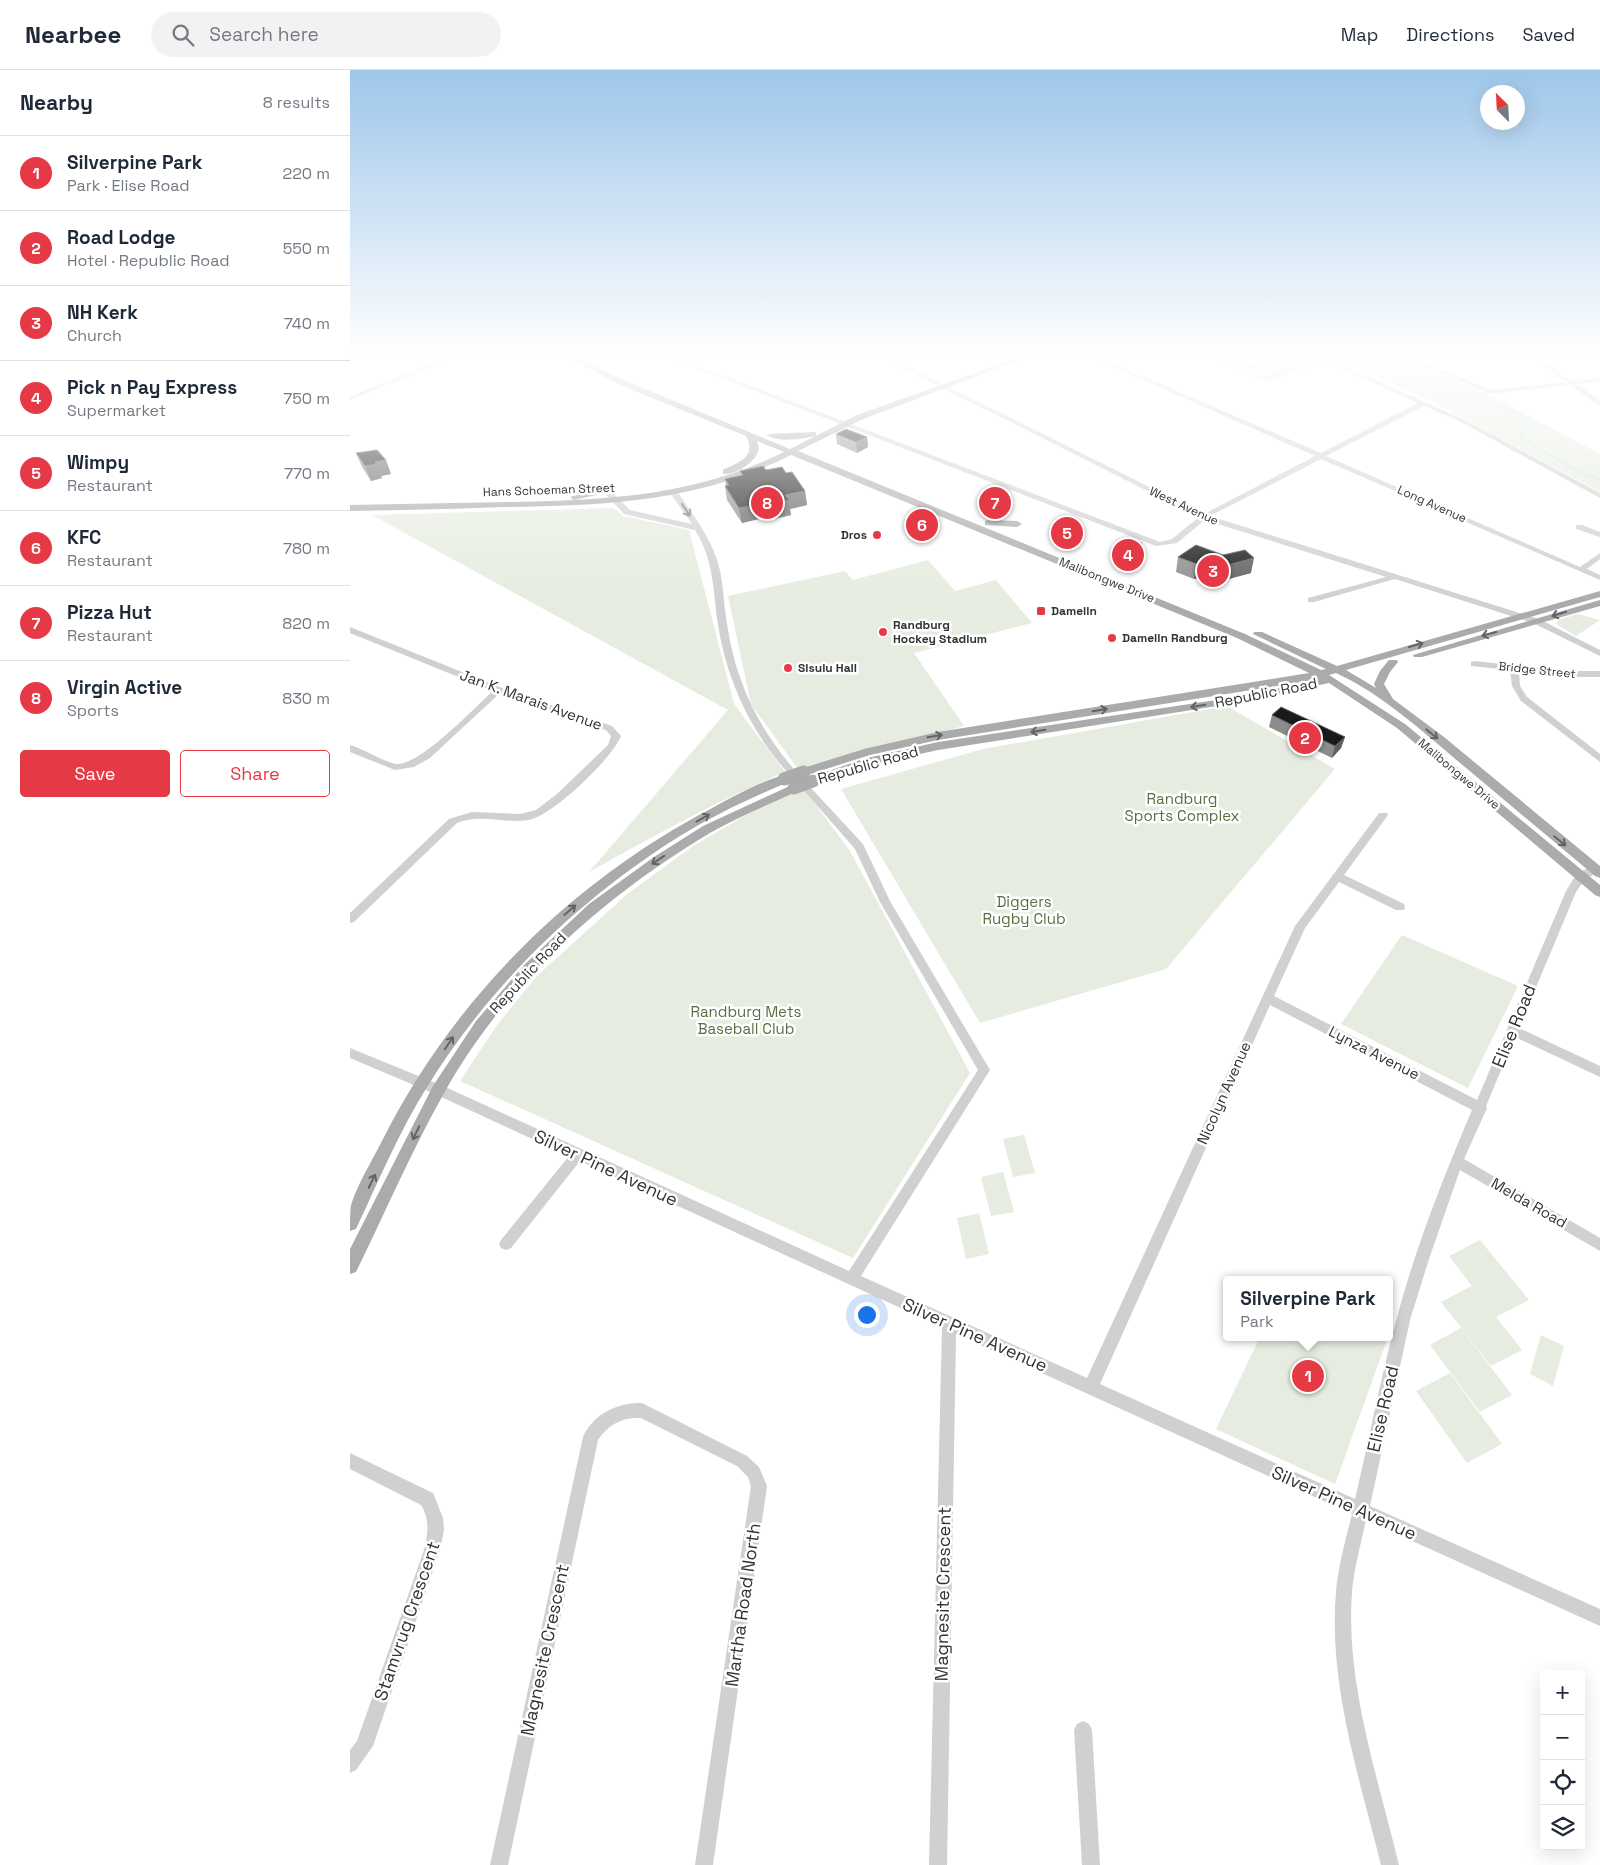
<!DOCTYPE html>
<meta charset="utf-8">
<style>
body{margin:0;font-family:"Space Grotesk",sans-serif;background:#f2f2f3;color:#1f2937}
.controls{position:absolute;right:15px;bottom:15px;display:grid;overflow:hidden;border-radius:5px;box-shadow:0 5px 20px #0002}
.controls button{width:45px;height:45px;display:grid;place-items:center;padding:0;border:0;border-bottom:1px solid #e0e1e3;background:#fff;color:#1f2937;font:25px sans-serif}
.compass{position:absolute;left:1130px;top:15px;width:45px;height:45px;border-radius:50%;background:#fff;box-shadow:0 5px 20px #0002;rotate:336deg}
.you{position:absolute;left:516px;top:1244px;width:18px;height:18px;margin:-12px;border:4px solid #fff;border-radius:50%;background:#1a73e8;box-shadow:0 0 0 8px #1a73e833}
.badge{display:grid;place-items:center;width:32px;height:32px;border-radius:50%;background:#e63946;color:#fff;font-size:16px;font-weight:700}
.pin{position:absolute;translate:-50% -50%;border:2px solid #fff;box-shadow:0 1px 5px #0006}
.popup{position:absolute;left:873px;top:1206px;width:170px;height:65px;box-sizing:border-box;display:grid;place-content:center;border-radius:5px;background:#fff;filter:drop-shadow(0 1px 4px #0005);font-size:16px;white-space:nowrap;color:#747a83}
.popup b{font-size:19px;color:#1f2937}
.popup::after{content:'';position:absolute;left:50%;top:100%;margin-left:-10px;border:10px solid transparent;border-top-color:#fff}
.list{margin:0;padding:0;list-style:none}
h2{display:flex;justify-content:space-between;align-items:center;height:65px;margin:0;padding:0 20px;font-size:21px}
h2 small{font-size:16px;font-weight:400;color:#747a83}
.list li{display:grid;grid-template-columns:32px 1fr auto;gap:15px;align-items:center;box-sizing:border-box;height:75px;padding:0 20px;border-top:1px solid #e0e1e3}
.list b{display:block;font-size:19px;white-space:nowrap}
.list p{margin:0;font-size:16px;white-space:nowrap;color:#747a83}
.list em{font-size:16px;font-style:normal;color:#747a83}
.actions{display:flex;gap:10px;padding:15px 20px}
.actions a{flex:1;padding:11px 0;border:1px solid #e63946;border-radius:5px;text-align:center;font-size:18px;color:#e63946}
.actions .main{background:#e63946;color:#fff}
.icon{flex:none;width:28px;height:28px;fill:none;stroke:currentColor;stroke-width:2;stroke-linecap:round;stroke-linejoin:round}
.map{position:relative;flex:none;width:1250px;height:1795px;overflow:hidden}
header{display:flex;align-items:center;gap:30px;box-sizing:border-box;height:70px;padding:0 25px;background:#fff;border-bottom:1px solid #e0e1e3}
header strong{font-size:24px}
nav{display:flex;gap:28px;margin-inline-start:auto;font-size:18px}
.search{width:350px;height:45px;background:#f2f2f3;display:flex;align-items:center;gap:12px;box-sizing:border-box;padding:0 18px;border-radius:28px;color:#747a83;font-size:19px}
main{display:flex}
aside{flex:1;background:#fff}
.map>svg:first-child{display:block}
.green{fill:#e6ecdf}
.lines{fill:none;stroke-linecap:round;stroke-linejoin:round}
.stream{stroke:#cfe2ee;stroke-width:2}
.minor{fill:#d0d0d0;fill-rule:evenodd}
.major{fill:#ababab;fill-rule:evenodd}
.major-bridge{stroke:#ababab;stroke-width:13}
.wall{fill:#8c8c8c}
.shaded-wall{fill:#5f5f5f}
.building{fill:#1a1a1a;stroke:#5f5f5f}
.oneway{stroke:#7a7a7a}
.oneway2{stroke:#636363}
.poi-dot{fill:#e63946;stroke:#fff;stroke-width:2}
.labels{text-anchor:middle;stroke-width:5;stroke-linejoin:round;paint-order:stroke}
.far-street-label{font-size:12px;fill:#333;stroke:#fff}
.far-poi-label{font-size:12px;font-weight:bold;fill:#333;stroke:#fff;text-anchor:start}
.street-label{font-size:15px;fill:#333;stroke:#fff}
.park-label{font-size:15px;fill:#56703f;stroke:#fff}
.near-street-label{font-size:18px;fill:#333;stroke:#fff}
</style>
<header>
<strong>Nearbee</strong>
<div class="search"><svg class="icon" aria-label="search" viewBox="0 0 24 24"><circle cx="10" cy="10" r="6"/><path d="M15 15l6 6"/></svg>Search here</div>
<nav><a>Map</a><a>Directions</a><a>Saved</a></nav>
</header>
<main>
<aside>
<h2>Nearby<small>8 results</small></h2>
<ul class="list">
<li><span class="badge">1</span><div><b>Silverpine Park</b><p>Park · Elise Road</p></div><em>220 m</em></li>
<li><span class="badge">2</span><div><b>Road Lodge</b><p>Hotel · Republic Road</p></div><em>550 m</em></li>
<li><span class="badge">3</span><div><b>NH Kerk</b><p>Church</p></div><em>740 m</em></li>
<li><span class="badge">4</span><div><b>Pick n Pay Express</b><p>Supermarket</p></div><em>750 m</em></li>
<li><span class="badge">5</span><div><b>Wimpy</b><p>Restaurant</p></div><em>770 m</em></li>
<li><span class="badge">6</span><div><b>KFC</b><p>Restaurant</p></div><em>780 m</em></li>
<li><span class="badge">7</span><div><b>Pizza Hut</b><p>Restaurant</p></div><em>820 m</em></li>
<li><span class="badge">8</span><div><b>Virgin Active</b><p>Sports</p></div><em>830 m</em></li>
</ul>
<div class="actions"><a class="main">Save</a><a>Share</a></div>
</aside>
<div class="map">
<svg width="1250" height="1795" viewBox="0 0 1250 1795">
<rect width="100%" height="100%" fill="#fff"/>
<g class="green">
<path d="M925,284H956L972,291L917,314L883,300Z"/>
<path d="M973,284H1035L1136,323L1250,384V422L1075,328Z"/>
<path d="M264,438L273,446L339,460L384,634L435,702C367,731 303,766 239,802L378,640L22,445Z"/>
<path d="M578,490L605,521L646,510L682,553L564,583L614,656L448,699L401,634L378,526L495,501L503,510Z"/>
<path d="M1228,544L1250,550L1226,566L1206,554L1208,550Z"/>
<path d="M877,636L985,699L816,899L630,953L491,719L633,679Z"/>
<path d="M454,719L500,781L620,1003L503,1188L110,1011L147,955L187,906L276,825L343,776L396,745Z"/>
<path d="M1052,865L1168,916L1118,1018L991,954Z"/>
<path d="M674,1065L685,1103L663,1107L653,1069Z"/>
<path d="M653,1102L664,1142L641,1146L631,1107Z"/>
<path d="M629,1143L639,1184L616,1189L607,1148Z"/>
<path d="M1130,1170L1179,1230L1146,1247L1172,1280L1141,1296L1091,1232L1122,1216L1099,1186Z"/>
<path d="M1111,1258L1162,1325L1130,1342L1080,1275Z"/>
<path d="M1191,1265L1214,1276L1203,1316L1180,1304Z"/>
<path d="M910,1267H1038L985,1414L866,1359Z"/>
<path d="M1100,1303L1152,1374L1117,1393L1066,1321Z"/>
</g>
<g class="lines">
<path class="stream" d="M987,284L1059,310L1088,313L1169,344L1177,352L1170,364L1173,369L1223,399L1250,410"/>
<g class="minor">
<path d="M106,284H113L0,330V326Z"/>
<path d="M314,284H318L810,472L822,469L849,447L525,284H532L854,444L965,386L734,284H741L971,383L1068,333L970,289L914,312L912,311V309L941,297L923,290L893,303L891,302V300L911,291L896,286L875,294L870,293L892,284H901L916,289L923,286L947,294L965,287L961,284H968L1113,349L1250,423V428L1109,351L1074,336L976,386L1230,497L1250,483V489L1237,499L1250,505V510L971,389L860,446L1189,549L1250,580V586L1183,553L1045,509L964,532H958V528L1036,507L855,450L827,473L806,476L314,286Z"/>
<path d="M1044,284H1051L1142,320L1215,312L1177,284H1183L1222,311L1250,308V312L1227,314L1250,331V336L1220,315L1141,324Z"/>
<path d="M321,421H327C341,442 357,462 366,487C374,508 373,532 377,554C385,609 407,656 443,698V702H437C400,660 377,611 368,555C363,521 364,490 345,460L274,444L256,425L263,423L280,440L342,454L320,423Z"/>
<path d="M1226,455H1232L1250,462V467L1226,459Z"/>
<path d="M0,557L152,618L262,656L271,666C262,689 203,745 179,750C154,754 130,743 107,753L4,852L0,853V843L99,749L122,742L170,744L186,740L207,724L258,675L261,666L256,660L150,623L80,688L64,697L45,700L0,682V675C14,679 34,692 46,694C70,696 125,637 143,621L0,563Z"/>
<path d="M1124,591L1219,601H1250V607H1219L1169,601L1170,616L1177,627L1250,684V692L1171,631L1162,616L1160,600L1121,596V592Z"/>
<path d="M459,718L462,719L513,774L540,831L640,1000L511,1206L737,1308L945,856L1029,743H1037L1038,745L994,805L1054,834L1055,837L1054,840H1046L989,812L955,858L924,926L1127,1030L1216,821L1227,803L1245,795L1250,799L1249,802L1235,809L1226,822L1169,958L1250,996V1007L1165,967L1136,1036L1137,1038L1114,1089L1250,1168V1181L1110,1100L1079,1189L1060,1250L1020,1436L1250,1539V1556L1016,1450C1011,1474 1004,1498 1002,1522C995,1612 1028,1708 1049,1795H1031C1009,1706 978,1614 986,1522C988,1496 996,1469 1002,1444L606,1264L597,1795H579L592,1257L230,1091L161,1178L156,1180L151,1178L149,1174L151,1170L219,1086L85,1024L0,988V978L93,1016L499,1201L628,1000L530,832L505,779L456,723L454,721ZM920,935L1122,1040C1093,1108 1065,1179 1046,1251C1030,1310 1019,1370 1005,1429L750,1314Z"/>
<path d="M292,1333L397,1386L409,1397L417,1416L363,1795H345L401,1416L398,1407L387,1396L291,1348C272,1347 259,1354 248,1370L158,1795H140L233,1367C243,1344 268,1332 292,1333Z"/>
<path d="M0,1383L83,1423L93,1448L94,1460L90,1480L23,1676L6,1700L0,1703V1680L7,1671L74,1480C78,1464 80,1449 71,1435L0,1399Z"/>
<path d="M733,1651L739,1654L742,1660L750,1795H732L724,1660L727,1654Z"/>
</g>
<g class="major">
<path d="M210,284H218L276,311L440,379L507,345L678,284H687L513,349L448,381L895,564L971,600L976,599L903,564L904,562H912L987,596L1250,521V527L996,600L1026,618L1024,614L1030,601L1039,590H1047L1048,592L1040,602L1034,614L1043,629L1094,667L1250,796V808L1245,806C1200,768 1154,730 1109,692C1071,660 1030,623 986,603L979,605L1055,654L1250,815V827L1245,825L1047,658L979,613L886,633L588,680L520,695L467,714H459L457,711L459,708L513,689L588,672L886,627L971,609L588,670L520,685L454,706L450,705V699L514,679L588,662L959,603L887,568L441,385C347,432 258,435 156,437C104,439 52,440 0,441V435C52,434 104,433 156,432C256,430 342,427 434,382L407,371L409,379C406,392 386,405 373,404V400C389,392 407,387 396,366L270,315Z"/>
<path d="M463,362H466V366C452,369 429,373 417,365C420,363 454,363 463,362Z"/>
<path d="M249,415L256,417L246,425L224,430L220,427L240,421Z"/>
<path d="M638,450L667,451L672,454L667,457L635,455V451Z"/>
<path d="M1250,530V536L1072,587H1064L1063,585Z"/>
<path d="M434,705L440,709L438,712C401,728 364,745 330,766C228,830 140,915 77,1017C49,1062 28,1112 6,1159L0,1161C0,1154 0,1143 1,1135C8,1113 22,1091 32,1071C101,933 214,819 349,745C375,731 405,713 434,705Z"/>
<path d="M444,714L450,718L448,721C419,735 387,747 360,763C253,827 153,915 93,1025C61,1082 35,1143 6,1202L0,1204V1179L83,1016L126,951L175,894L239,834L304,787L353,756Z"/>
</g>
<g class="major-bridge">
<path d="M434,709L454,702"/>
<path d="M444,718L463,711"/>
</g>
</g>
<g class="wall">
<path d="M486,364L517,367L518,377L507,383L487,374Z"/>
<path d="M6,383L41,404L31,406L32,408L21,411L12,397Z"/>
<path d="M416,400L436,403L455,421L457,435L440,439L441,445L415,451L413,448L392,453L377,430L375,416H376L375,409L391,406L390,401Z"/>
<path d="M704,455L729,456V463L720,469L704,462Z"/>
<path d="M846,475L901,503L871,511L858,506L844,509L826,502L828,487Z"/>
<path d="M766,481H791L775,493L765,489Z"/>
<path d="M922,645L995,667L991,678L982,688L919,657Z"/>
</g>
<g class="shaded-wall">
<path d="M517,367L518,377L507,383L506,372Z"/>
<path d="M36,390L41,404L31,406L32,408L21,411L15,396L25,392Z"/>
<path d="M455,421L457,435L440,439L441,445L415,451L413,436L435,425Z"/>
<path d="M411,434L413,448L392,453L389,438Z"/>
<path d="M729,456V463L720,469V462Z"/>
<path d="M792,473L791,481L775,493L776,485Z"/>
<path d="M904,488L901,503L871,511L874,496Z"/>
<path d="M860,491L858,506L844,509L847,494Z"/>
<path d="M995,667L991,678L982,688L985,676Z"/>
</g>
<g class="building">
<path d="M496,359L517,367L506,372L486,364Z"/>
<path d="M27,380L36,390L25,392L26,394L15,396L6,383Z"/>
<path d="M413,396L416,400L432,397L436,403L442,402L455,421L435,425L439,430L413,436L411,434L389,438L375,416L379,415L375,409L393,405L390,401Z"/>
<path d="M712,449L729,456L720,462L704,455Z"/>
<path d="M781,470L792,473L776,485L766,481Z"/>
<path d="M846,475L873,485L895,480L904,488L874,496L860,491L847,494L828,487Z"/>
<path d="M931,637L995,667L985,676L922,645Z"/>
</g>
<defs><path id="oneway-shaft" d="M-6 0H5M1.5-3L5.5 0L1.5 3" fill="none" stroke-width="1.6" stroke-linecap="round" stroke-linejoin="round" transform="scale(1.25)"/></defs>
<use class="oneway" href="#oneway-shaft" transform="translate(336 440) rotate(57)"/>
<g class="oneway2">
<use href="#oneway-shaft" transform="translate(1209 544) rotate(163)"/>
<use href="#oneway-shaft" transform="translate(1139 564) rotate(165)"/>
<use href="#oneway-shaft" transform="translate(1066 575) rotate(-16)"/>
<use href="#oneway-shaft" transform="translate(848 636) rotate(171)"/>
<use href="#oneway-shaft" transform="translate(750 640) rotate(-9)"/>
<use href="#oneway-shaft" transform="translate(688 661) rotate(171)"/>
<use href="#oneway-shaft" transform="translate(1082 664) rotate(39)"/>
<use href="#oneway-shaft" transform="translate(585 666) rotate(-10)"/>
<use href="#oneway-shaft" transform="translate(353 748) rotate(-29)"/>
<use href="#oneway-shaft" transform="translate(1210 771) rotate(39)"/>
<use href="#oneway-shaft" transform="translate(308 790) rotate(146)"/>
<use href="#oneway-shaft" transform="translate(220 840) rotate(-41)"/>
<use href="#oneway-shaft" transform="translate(99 973) rotate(-56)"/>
<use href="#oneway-shaft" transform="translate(66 1063) rotate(116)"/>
<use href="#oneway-shaft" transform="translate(22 1111) rotate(-64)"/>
</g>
<linearGradient id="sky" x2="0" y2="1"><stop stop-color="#9ec6ea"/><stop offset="0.53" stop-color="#fff"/><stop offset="1" stop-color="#fff" stop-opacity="0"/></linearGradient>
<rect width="1250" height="535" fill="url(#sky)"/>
<g class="poi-dot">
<circle cx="527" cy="465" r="5"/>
<rect x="686" y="536" width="10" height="10" rx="2.5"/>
<circle cx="533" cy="562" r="5"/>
<circle cx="762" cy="568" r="5"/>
<circle cx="438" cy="598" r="5"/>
</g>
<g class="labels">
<g class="far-street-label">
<text transform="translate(199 420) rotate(-2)" y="4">Hans Schoeman Street</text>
<text transform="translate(1082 434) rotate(24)" y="4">Long Avenue</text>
<text transform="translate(834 436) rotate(25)" y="4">West Avenue</text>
<text transform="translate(757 510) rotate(22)" y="4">Malibongwe Drive</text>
<text transform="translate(1187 600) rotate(6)" y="4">Bridge Street</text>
<text transform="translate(1109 704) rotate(40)" y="4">Malibongwe Drive</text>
</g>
<g class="far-poi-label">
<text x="517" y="469" text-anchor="end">Dros</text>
<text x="701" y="545">Damelin</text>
<text x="543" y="559">Randburg<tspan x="543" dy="14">Hockey Stadium</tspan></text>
<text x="772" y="572">Damelin Randburg</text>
<text x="448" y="602">Sisulu Hall</text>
</g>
<g class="street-label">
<text transform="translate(916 623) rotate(-11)" y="5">Republic Road</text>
<text transform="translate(181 630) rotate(20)" y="5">Jan K. Marais Avenue</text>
<text transform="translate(518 695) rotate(-16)" y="5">Republic Road</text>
<text transform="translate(178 903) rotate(-47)" y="5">Republic Road</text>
<text transform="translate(1024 983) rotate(27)" y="5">Lynza Avenue</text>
<text transform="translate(874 1023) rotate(-66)" y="5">Nicolyn Avenue</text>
<text transform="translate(1179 1133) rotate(30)" y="5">Melda Road</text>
</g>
<g class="park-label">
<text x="832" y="734">Randburg<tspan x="832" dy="17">Sports Complex</tspan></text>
<text x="674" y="837">Diggers<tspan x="674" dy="17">Rugby Club</tspan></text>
<text x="396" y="947">Randburg Mets<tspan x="396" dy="17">Baseball Club</tspan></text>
</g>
<g class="near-street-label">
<text transform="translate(1164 956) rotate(-68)" y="6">Elise Road</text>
<text transform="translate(256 1098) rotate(25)" y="6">Silver Pine Avenue</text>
<text transform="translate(625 1265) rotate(24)" y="6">Silver Pine Avenue</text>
<text transform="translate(1033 1339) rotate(-77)" y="6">Elise Road</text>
<text transform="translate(994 1433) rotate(24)" y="6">Silver Pine Avenue</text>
<text transform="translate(593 1524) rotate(-89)" y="6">Magnesite Crescent</text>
<text transform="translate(393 1535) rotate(-82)" y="6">Martha Road North</text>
<text transform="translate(57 1551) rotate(-71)" y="6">Stamvrug Crescent</text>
<text transform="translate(195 1580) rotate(-78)" y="6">Magnesite Crescent</text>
</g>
</g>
</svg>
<div class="controls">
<button>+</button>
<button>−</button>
<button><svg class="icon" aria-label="locate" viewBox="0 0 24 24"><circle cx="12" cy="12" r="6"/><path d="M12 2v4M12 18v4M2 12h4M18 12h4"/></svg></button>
<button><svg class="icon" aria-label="layers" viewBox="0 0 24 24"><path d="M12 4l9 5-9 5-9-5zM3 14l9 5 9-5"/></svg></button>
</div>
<svg class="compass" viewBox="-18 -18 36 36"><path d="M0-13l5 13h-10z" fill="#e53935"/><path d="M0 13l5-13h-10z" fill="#747a83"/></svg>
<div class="you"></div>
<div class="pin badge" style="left:958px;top:1306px">1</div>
<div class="popup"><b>Silverpine Park</b>Park</div>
<div class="pin badge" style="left:955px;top:668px">2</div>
<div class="pin badge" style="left:863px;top:501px">3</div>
<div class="pin badge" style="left:778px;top:485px">4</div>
<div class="pin badge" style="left:717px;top:463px">5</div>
<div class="pin badge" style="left:572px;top:455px">6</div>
<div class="pin badge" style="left:645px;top:433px">7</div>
<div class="pin badge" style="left:417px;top:433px">8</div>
</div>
</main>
